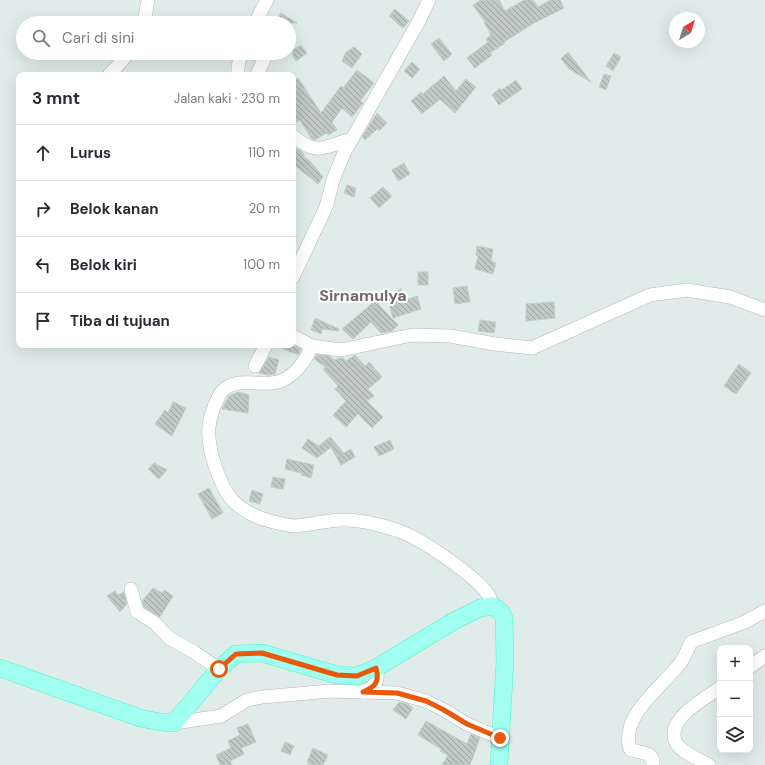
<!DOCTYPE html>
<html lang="id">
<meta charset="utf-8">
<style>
body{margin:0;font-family:"DM Sans",sans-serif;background:#f7f7f7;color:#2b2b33}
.controls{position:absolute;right:12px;bottom:12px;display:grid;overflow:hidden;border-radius:8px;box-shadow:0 4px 16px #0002}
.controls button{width:36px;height:36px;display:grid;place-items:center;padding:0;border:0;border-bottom:1px solid #e1e1e2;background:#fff;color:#2b2b33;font:20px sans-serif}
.compass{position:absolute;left:669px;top:12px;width:36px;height:36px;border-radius:50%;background:#fff;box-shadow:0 4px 16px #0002;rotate:38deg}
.stop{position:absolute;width:12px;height:12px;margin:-9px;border:3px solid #ea580c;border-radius:50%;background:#fff}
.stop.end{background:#ea580c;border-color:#fff;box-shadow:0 1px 4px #0008}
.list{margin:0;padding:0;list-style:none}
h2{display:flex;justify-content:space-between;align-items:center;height:52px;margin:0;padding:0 16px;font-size:17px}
h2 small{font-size:13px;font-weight:400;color:#7c7c81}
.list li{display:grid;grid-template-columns:26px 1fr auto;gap:12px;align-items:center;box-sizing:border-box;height:56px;padding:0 16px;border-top:1px solid #e1e1e2}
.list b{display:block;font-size:15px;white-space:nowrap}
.list em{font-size:13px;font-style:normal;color:#7c7c81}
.icon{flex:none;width:22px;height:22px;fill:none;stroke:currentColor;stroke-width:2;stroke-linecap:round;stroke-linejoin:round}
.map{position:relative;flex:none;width:765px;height:765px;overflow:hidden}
.search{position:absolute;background:#fff;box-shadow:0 4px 16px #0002;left:16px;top:16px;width:280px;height:44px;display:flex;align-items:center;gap:10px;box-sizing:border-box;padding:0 14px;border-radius:22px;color:#7c7c81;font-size:15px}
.panel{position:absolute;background:#fff;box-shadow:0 4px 16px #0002;left:16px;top:72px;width:280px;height:276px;border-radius:8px}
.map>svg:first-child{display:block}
.building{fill:url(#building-back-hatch);stroke:#bdd0ca}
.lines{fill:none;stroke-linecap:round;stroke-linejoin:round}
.minor-casing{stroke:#bcb5b7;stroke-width:14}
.major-casing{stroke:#4ff4c8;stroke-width:18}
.minor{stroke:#fff;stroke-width:13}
.major{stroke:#a0fff1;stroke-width:17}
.route{stroke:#ea580c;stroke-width:5}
.labels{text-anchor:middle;stroke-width:4;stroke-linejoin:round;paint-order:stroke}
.quarter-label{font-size:16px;font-weight:bold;fill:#72696d;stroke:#fff}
</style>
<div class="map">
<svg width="765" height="765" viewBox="0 0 765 765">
<defs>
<pattern id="building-back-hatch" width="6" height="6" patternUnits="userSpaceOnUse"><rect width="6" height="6" fill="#bec8c5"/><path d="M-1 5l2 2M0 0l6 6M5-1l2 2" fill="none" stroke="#9ea5a3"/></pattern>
</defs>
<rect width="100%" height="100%" fill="#dfece9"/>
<g class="building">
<path d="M481,0H499L505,11L524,0H533L538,7L551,0H560L564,8L534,23L504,42L505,43L490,53L492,55L475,68L467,58L488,42L486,39L491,35L484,22H485L473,5Z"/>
<path d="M395,9L409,21L403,28L389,16Z"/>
<path d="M281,13L297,23H275Z"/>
<path d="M439,38L452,54L444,61L431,44Z"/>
<path d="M301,45L307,53L296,61L293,56V50Z"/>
<path d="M354,47L362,54L352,68L342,61L346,52Z"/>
<path d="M568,52L591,82L569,69L561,59Z"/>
<path d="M614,53L621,57L613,71L606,66Z"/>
<path d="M412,62L420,69L412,78L404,71Z"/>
<path d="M357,70L374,83L360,101L363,103L352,117L342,108L332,122L337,130L328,135L326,133L315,140L311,138L300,120L293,124V81L298,78L321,113L341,86L343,88Z"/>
<path d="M604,74L611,76L606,90L599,87Z"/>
<path d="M444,76L456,91L466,79L476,87L455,113L440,99L422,114L411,101L421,92L423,94Z"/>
<path d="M516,80L522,89L499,105L492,95L500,88L502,90Z"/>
<path d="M377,113L387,123L379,131L377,129L365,140L362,137Z"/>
<path d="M293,146L302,152L304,154L303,156L311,162L323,177L318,184L293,164Z"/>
<path d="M404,163L410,174L398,181L392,170Z"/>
<path d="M347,185L356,188L354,197L344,193Z"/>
<path d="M383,187L392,196L379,208L370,198Z"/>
<path d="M477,246L493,249L491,261L496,263L493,274L475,269L478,256L476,255Z"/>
<rect x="418" y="272" width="10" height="13"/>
<path d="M467,286L470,302L455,304L453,288Z"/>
<path d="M401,288L403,301L417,296L421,309L393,318L388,300Z"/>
<path d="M375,301L398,325L392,331L381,333L371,322L353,339L342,329Z"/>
<path d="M554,302L555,318L526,321V304Z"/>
<path d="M315,318L339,329L338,331L322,329L321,334L311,330Z"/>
<path d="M480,320L496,322L494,333L478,331Z"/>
<path d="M275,345H293L301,349L298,355Z"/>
<path d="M317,355L329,356L335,360L338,358H343L346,361L355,355L365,366L369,362L382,377L368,389L374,396L367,401L383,417L372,428L358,414L346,427L333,415L346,401L335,389L338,386L323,369L326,367L314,359Z"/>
<path d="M269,357L279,360L275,374L268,375L259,373Z"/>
<path d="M739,364L751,373L736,394L724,386Z"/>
<path d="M238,392L249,395L248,413L222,409L229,396Z"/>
<path d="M173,402L186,408L172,436L155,424L165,410L168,413Z"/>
<path d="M330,437L344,453L351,449L355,457L341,465L331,447L317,458L302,448L308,439L319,446Z"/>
<path d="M390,440L394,449L379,456L374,447Z"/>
<path d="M287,459L314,465L311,478L301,475L302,473L285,469Z"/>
<path d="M154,463L167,470L159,479L148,469Z"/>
<path d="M273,477L285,479L283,489L271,487Z"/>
<path d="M209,488L223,513L212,519L198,494Z"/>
<path d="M252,490L263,494L260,504L249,501Z"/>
<path d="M153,588L162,593L164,590L173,596L160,617L144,607L142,601Z"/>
<path d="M115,591L118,595L124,592L127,604L120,612L107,596Z"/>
<path d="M399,702L408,704L413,708L406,719L393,710Z"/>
<path d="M426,721L467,744L471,734L480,738L470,765H442L448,755L440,751L441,749L418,735Z"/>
<path d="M248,724L256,742L241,748L244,754L230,761L232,765H220L216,755L231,748L228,741L240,735L237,728Z"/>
<path d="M285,742L294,746L290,755L281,751Z"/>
<path d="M313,748L328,755L323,765H308L309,763L307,762Z"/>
</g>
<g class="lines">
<defs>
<g id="minor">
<path d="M144,23L148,0"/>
<path d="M255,23L267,0"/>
<path d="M109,75L129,53"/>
<path d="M238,75V67L241,53"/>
<path d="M257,75L265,57L263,53"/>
<path d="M293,136C318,157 324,146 352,139"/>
<path d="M293,277L326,207L333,180L344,153L419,21L429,0"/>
<path d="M293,336L312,346L341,350L412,335L450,336L495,344L532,348L650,295L687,290L730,297L765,310"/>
<path d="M312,346C305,361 297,374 281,381C262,389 229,372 218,398C214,406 210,418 209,427C207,448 219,485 233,501C242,510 257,518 270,521C277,523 286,525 293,526C310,526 328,519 345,520C362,520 387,526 404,533C424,541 474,575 487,593C490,596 491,602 493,606"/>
<path d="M255,366L266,345"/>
<path d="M131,589L137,612L155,623L169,638L194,652L219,669"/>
<path d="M750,667L765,656"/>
<path d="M363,692C375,687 380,681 376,668"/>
<path d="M174,723L221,716L247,700L262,697L330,691L397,693L426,701L444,710L467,724L500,738"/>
<path d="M653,765C654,750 639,754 630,749C620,714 663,687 681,662C685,656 688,649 691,642L745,622L765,611"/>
<path d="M709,765C699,759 682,753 676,743C664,720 705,698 720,688"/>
</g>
<path id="major" d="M0,668L140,718L160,722L174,723L219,669L236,654L262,653L337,675L357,676L376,668L452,622L480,608L493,606L501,612L504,618L505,661L499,765"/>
</defs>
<use href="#minor" class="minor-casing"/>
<use href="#major" class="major-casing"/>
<use href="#minor" class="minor"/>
<use href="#major" class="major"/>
</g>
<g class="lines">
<path class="route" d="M219,669L236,654L262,653L337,675L357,676L376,668C380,682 375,687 363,692L397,693L426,701L444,710L467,724L500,738"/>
</g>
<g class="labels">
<g class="quarter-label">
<text x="363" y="301">Sirnamulya</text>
</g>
</g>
</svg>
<div class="controls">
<button>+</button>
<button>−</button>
<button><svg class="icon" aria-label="layers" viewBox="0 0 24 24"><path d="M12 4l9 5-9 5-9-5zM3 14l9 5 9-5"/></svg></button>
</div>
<svg class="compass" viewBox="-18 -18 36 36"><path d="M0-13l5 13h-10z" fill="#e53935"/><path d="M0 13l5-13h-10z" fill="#7c7c81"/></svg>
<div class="stop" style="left:219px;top:669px"></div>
<div class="stop end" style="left:500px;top:738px"></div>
<div class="search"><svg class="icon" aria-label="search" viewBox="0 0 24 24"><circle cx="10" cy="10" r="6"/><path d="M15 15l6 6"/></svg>Cari di sini</div>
<section class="panel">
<h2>3 mnt<small>Jalan kaki · 230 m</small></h2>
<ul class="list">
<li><svg class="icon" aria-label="ahead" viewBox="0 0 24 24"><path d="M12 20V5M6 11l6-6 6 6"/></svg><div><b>Lurus</b></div><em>110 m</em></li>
<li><svg class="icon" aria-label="right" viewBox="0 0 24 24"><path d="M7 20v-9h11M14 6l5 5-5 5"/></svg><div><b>Belok kanan</b></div><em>20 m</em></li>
<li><svg class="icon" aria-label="left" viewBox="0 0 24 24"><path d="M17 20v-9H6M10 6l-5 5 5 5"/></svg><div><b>Belok kiri</b></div><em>100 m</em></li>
<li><svg class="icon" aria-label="arrive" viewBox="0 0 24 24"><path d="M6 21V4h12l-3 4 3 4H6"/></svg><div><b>Tiba di tujuan</b></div></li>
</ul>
</section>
</div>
